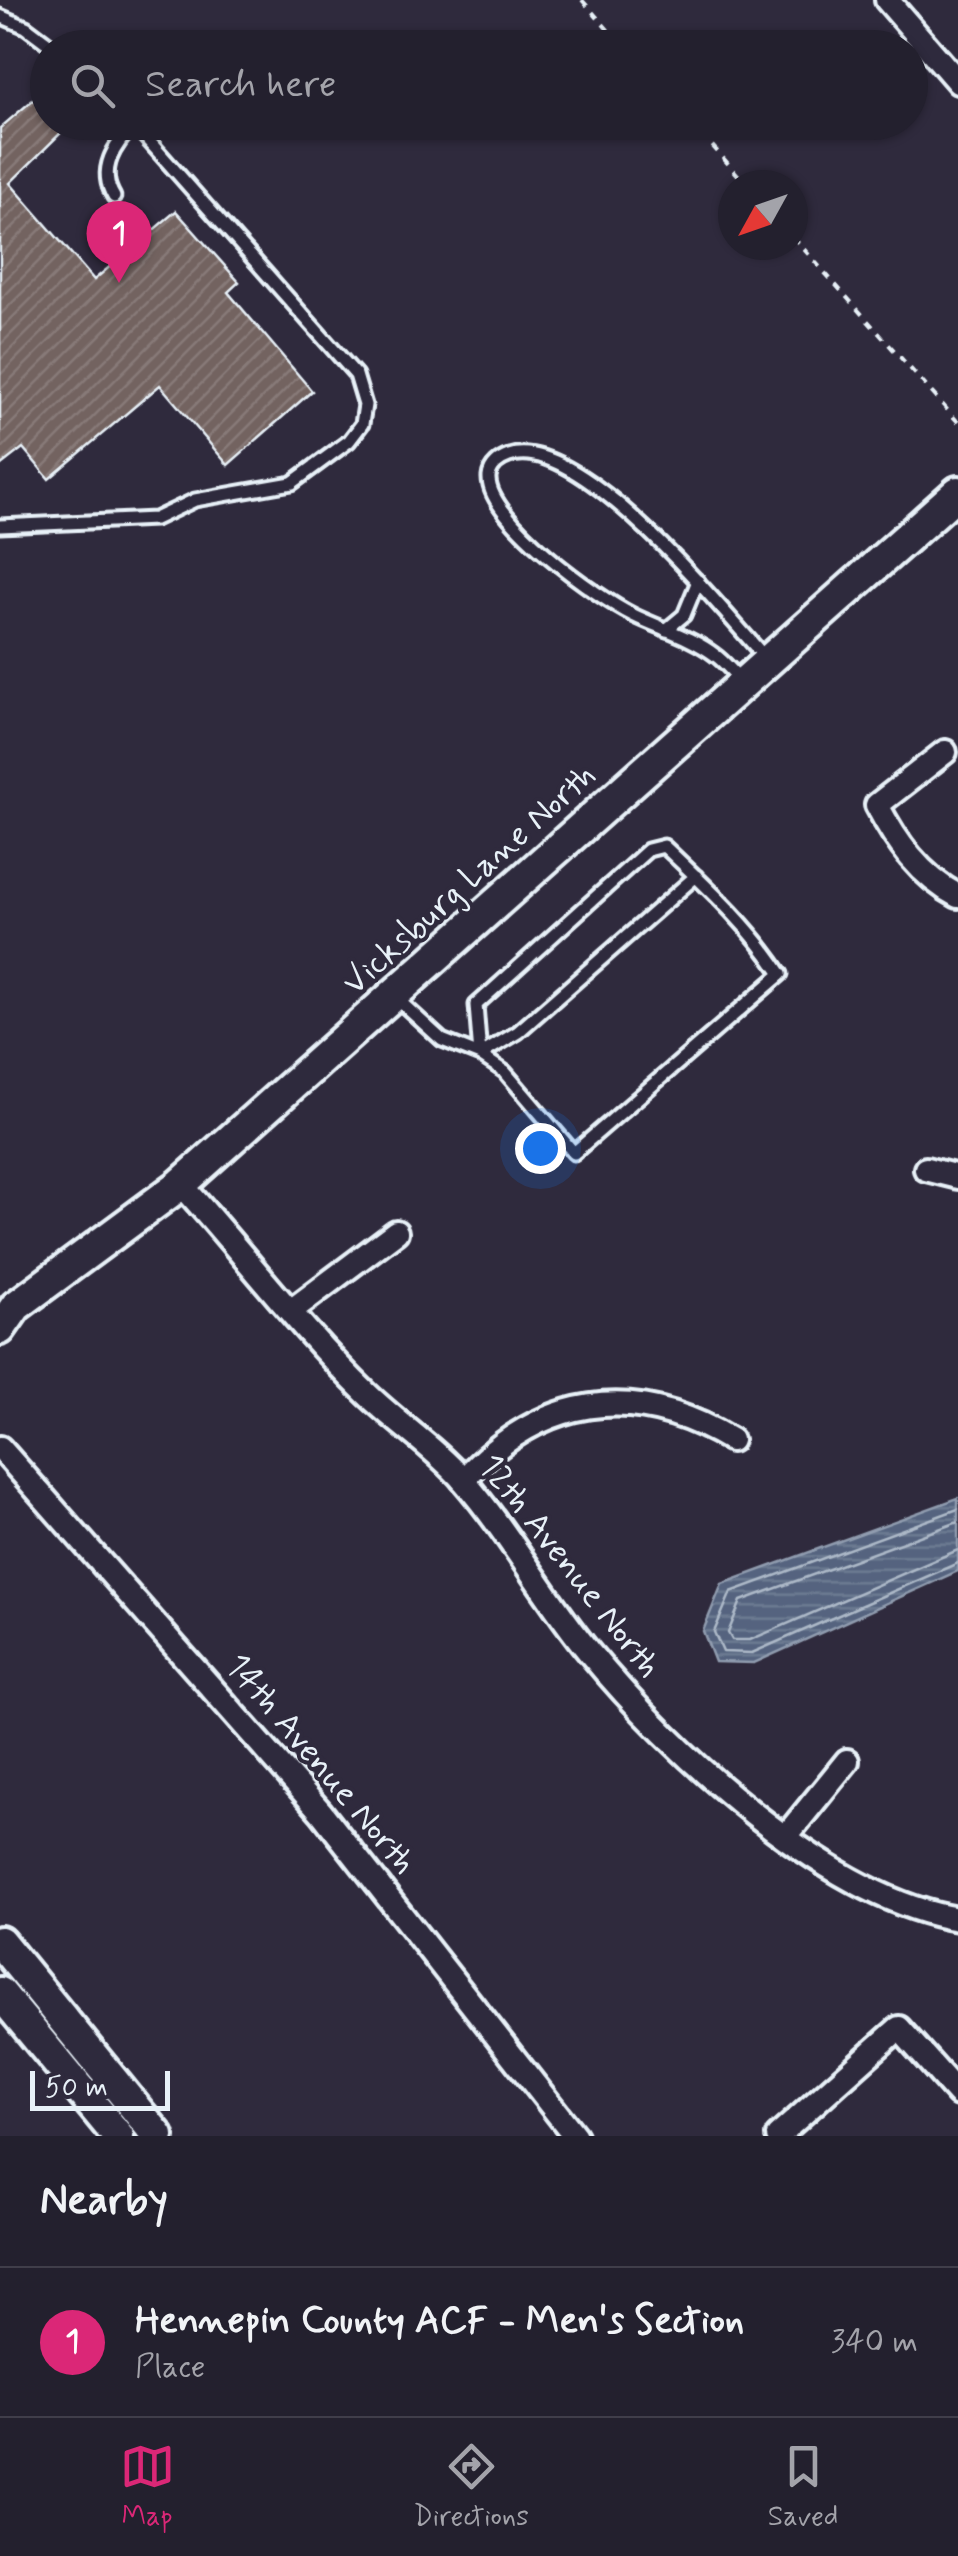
<!DOCTYPE html>
<style>
body{margin:0;font-family:Mynerve,sans-serif;background:#2f2d3a;color:#f1f3f6}
.compass{position:absolute;left:718px;top:170px;width:90px;height:90px;border-radius:50%;background:#23202e;box-shadow:0 2px 8px #0004;rotate:230deg}
.scale{position:absolute;left:30px;bottom:25px;width:140px;box-sizing:border-box;padding-left:10px;border:5px solid #e8f1f8;border-top:0;font-size:28px;line-height:35px;white-space:nowrap;color:#e8f1f8;-webkit-text-stroke:8px #2f2a3d;paint-order:stroke}
.you{position:absolute;left:540px;top:1148px;width:35px;height:35px;margin:-25px;border:8px solid #fff;border-radius:50%;background:#1a73e8;box-shadow:0 0 0 15px #1a73e833}
.badge{display:grid;place-items:center;width:65px;height:65px;border-radius:50%;background:#db2777;color:#fff;font-size:32px;font-weight:700}
.pin{position:absolute;translate:-50% -82px;filter:drop-shadow(0 2px 5px #0008)}
.pin::after{content:'';position:absolute;top:52px;width:35px;height:30px;background:inherit;clip-path:polygon(0 0,100% 0,50% 100%)}
.list{margin:0;padding:0;list-style:none}
h2{display:flex;justify-content:space-between;align-items:center;height:130px;margin:0;padding:0 40px;font-size:42px}
h2 small{font-size:32px;font-weight:400;color:#a3a3aa}
.list li{display:grid;grid-template-columns:65px 1fr auto;gap:30px;align-items:center;box-sizing:border-box;height:150px;padding:0 40px;border-top:2px solid #403e4a}
.list b{display:block;font-size:38px;white-space:nowrap}
.list p{margin:0;font-size:32px;white-space:nowrap;color:#a3a3aa}
.list em{font-size:32px;font-style:normal;color:#a3a3aa}
.icon{flex:none;width:55px;height:55px;fill:none;stroke:currentColor;stroke-width:2;stroke-linecap:round;stroke-linejoin:round}
.map{position:relative;flex:none;width:958px;height:2136px;overflow:hidden}
.search{position:absolute;background:#23202e;box-shadow:0 2px 8px #0004;left:30px;right:30px;top:30px;height:110px;display:flex;align-items:center;gap:25px;box-sizing:border-box;padding:0 35px;border-radius:55px;color:#a3a3aa;font-size:38px}
.sheet{height:280px;background:#23202e}
nav{display:flex;justify-content:space-around;align-items:center;box-sizing:border-box;height:140px;border-top:2px solid #403e4a;background:#23202e;font-size:28px;color:#a3a3aa}
nav a{display:grid;justify-items:center;gap:5px}
nav .on{color:#db2777}
.map>svg:first-child{display:block}
.water{fill:url(#water-rules);stroke:#909caf;stroke-width:2.5}
.lines{fill:none;stroke-linecap:round;stroke-linejoin:round}
.shore{stroke:#adb9c8;stroke-width:2.5}
.building{fill:url(#building-hatch);stroke:#e8f1f8;stroke-width:2.5}
.service-casing{stroke:#e8f1f8;stroke-width:19}
.minor-casing{stroke:#e8f1f8;stroke-width:30}
.secondary-casing{stroke:#e8f1f8;stroke-width:38}
.path{stroke:#e8f1f8;stroke-width:4;stroke-dasharray:8 8;stroke-linecap:butt}
.service{stroke:#2f2a3d;stroke-width:11}
.minor{stroke:#2f2a3d;stroke-width:22}
.secondary{stroke:#2f2a3d;stroke-width:30}
.labels{text-anchor:middle;stroke-width:8;stroke-linejoin:round;paint-order:stroke}
.street-label{font-size:35px;fill:#e8f1f8;stroke:#2f2a3d}
</style>
<div class="map">
<svg width="958" height="2136" viewBox="0 0 958 2136">
<defs>
<pattern id="water-rules" width="6" height="5" patternUnits="userSpaceOnUse" patternTransform="scale(2.5)"><rect width="6" height="5" fill="#55647f"/><path d="M0 2.5h6" fill="none" stroke="#6d7b92"/></pattern>
<pattern id="building-hatch" width="6" height="6" patternUnits="userSpaceOnUse" patternTransform="scale(2.5)"><rect width="6" height="6" fill="#736360"/><path d="M-1 1l2-2M0 6l6-6M5 7l2-2" fill="none" stroke="#877a78"/></pattern>
</defs>
<rect width="100%" height="100%" fill="#2f2a3d"/>
<filter id="ink" filterUnits="userSpaceOnUse"><feTurbulence type="fractalNoise" baseFrequency=".01" numOctaves="2"/><feDisplacementMap in="SourceGraphic" scale="20" xChannelSelector="R" yChannelSelector="G"/><feConvolveMatrix kernelMatrix="1 2 1 2 8 2 1 2 1" color-interpolation-filters="sRGB"/></filter>
<g filter="url(#ink)">
<path class="water" d="M958,1498V1571L754,1663L715,1662L703,1631L722,1584Z"/>
<g class="lines">
<g class="shore">
<path d="M958,1509L731,1592L714,1632L723,1652L752,1653L958,1563"/>
<path d="M958,1522L741,1601L728,1633L732,1640H750L958,1550"/>
</g>
</g>
<path class="building" d="M48,87V122H72L10,183L94,280L176,211L239,282L228,292L312,391L228,465L160,385L49,479L23,448L0,466V128Z"/>
<g class="lines">
<defs>
<g id="service">
<path d="M0,16L26,27L54,48"/>
<path d="M114,197C97,169 115,145 134,124"/>
<path d="M0,526L155,519L195,500L292,483L349,441L362,424L365,405L356,375L132,122"/>
<path d="M666,630L684,615L698,581"/>
<path d="M742,681C733,673 725,662 715,655C692,637 659,628 633,615C598,598 487,519 489,477C490,466 500,459 509,456C579,432 724,612 768,661"/>
<path d="M396,998L442,1040L480,1055L505,1072L574,1153L781,974C749,925 706,886 664,846L648,850L476,1005L480,1055L518,1032L696,876"/>
</g>
<g id="minor">
<path d="M887,0L958,82"/>
<path d="M945,752L877,805C896,842 920,876 958,896"/>
<path d="M926,1169L958,1177"/>
<path d="M181,1184C243,1253 301,1330 367,1394C398,1424 435,1448 463,1480C510,1534 544,1597 589,1652C670,1751 829,1899 958,1919"/>
<path d="M292,1310L396,1232"/>
<path d="M0,1448L321,1812L575,2136"/>
<path d="M463,1480C540,1396 633,1381 731,1440"/>
<path d="M786,1836L847,1761"/>
<path d="M778,2136L899,2028L958,2094"/>
</g>
<g id="secondary">
<path d="M0,1329L16,1306L181,1184L958,492"/>
<path d="M0,1942L158,2136"/>
<path d="M0,1993L118,2136"/>
</g>
</defs>
<use href="#service" class="service-casing"/>
<use href="#minor" class="minor-casing"/>
<use href="#secondary" class="secondary-casing"/>
<g class="path">
<path d="M582,0L624,48"/>
<path d="M691,122L747,185"/>
<path d="M793,237L958,422"/>
</g>
<use href="#service" class="service"/>
<use href="#minor" class="minor"/>
<use href="#secondary" class="secondary"/>
</g>
</g>
<g class="labels">
<g class="street-label">
<text transform="translate(468 878) rotate(-42)" y="12">Vicksburg Lane North</text>
<text transform="translate(571 1565) rotate(52)" y="12">12th Avenue North</text>
<text transform="translate(322 1763) rotate(50)" y="12">14th Avenue North</text>
</g>
</g>
</svg>
<svg class="compass" viewBox="-18 -18 36 36"><path d="M0-13l5 13h-10z" fill="#e53935"/><path d="M0 13l5-13h-10z" fill="#a3a3aa"/></svg>
<div class="scale">50 m</div>
<div class="you"></div>
<div class="pin badge" style="left:119px;top:283px">1</div>
<div class="search"><svg class="icon" aria-label="search" viewBox="0 0 24 24"><circle cx="10" cy="10" r="6"/><path d="M15 15l6 6"/></svg>Search here</div>
</div>
<section class="sheet">
<h2>Nearby<small></small></h2>
<ul class="list">
<li><span class="badge">1</span><div><b>Hennepin County ACF - Men's Section</b><p>Place</p></div><em>340 m</em></li>
</ul>
</section>
<nav>
<a class="on"><svg class="icon" aria-label="map" viewBox="0 0 24 24"><path d="M3 6l6-2 6 2 6-2v14l-6 2-6-2-6 2zM9 4v14M15 6v14"/></svg>Map</a>
<a><svg class="icon" aria-label="directions" viewBox="0 0 24 24"><path d="M12 3l9 9-9 9-9-9zM9 14v-3h6M13 9l2 2-2 2"/></svg>Directions</a>
<a><svg class="icon" aria-label="saved" viewBox="0 0 24 24"><path d="M7 4h10v16l-5-4-5 4z"/></svg>Saved</a>
</nav>
